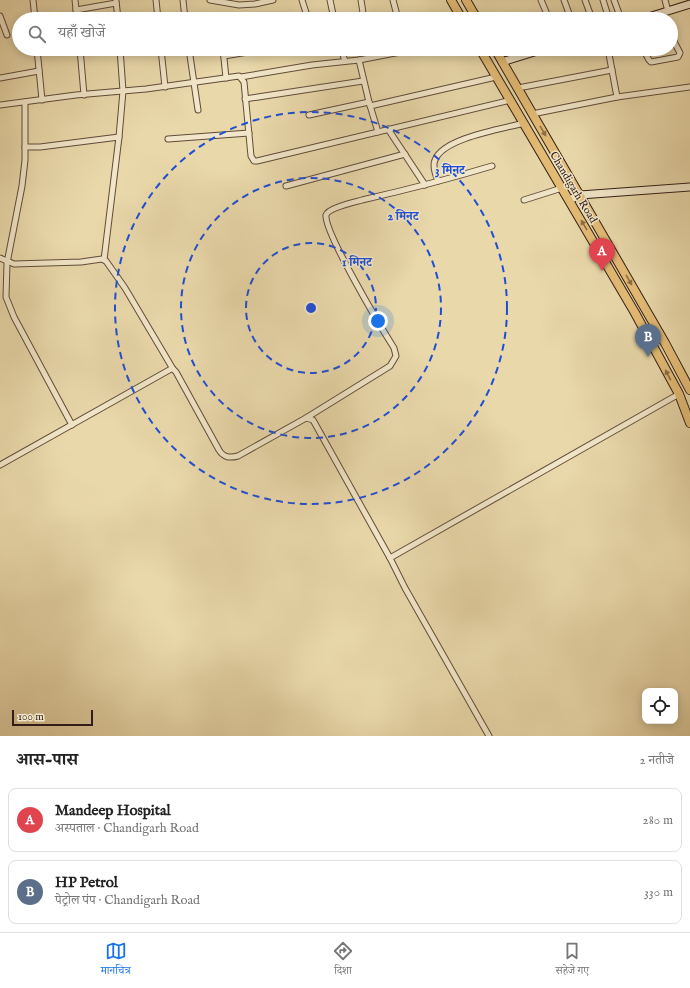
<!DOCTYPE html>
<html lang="hi">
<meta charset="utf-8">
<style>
body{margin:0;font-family:"IM FELL English","Noto Serif Devanagari",serif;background:#f6f6f6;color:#222}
.controls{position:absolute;right:12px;bottom:12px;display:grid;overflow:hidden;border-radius:8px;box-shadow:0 2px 10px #0003}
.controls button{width:36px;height:36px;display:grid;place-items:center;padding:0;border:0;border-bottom:1px solid #e0e0e0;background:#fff;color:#222;font:20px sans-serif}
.scale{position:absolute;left:12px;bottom:10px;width:81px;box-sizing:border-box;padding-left:4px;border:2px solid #321e16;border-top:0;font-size:11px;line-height:14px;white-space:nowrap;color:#321e16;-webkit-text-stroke:3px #f1e6c8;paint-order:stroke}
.you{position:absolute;left:378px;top:321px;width:14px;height:14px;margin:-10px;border:3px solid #fff;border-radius:50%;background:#1a73e8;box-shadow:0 0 0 6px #1a73e833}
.badge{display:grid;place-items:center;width:26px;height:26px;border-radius:50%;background:#1a73e8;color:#fff;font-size:13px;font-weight:700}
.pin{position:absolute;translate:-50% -33px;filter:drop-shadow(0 1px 2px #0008)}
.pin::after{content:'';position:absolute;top:21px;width:14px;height:12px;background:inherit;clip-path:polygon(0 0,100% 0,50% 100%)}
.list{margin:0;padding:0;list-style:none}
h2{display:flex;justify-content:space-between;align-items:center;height:52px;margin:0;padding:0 16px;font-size:17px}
h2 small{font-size:13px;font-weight:400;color:#767676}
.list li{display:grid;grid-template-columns:26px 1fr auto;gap:12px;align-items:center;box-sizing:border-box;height:64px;margin:0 8px 8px;padding:0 8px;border:1px solid #e0e0e0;border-radius:8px}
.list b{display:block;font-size:15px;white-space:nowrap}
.list p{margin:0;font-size:13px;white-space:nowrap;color:#767676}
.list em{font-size:13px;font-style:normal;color:#767676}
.icon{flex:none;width:22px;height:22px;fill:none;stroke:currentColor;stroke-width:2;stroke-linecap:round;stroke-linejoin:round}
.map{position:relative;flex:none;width:690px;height:736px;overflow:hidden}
.search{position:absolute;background:#fff;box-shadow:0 2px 10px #0003;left:12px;right:12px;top:12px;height:44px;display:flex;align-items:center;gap:10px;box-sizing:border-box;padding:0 14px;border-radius:22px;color:#767676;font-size:15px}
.sheet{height:196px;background:#fff}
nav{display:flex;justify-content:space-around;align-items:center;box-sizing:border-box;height:56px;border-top:1px solid #e0e0e0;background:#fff;font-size:11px;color:#767676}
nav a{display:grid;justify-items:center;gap:2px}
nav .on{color:#1a73e8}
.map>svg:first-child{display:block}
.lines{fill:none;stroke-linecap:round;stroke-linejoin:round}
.street-casing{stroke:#604c3b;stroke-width:7}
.secondary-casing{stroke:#321e16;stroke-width:9}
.primary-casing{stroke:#321e16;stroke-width:10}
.street{stroke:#f1e6c8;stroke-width:5}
.secondary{stroke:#f1e6c8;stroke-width:7}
.primary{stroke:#e4bc75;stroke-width:8}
.oneway{fill:#8b6d46}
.ring{fill:none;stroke:#1d4ed8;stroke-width:2;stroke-dasharray:7 5}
.labels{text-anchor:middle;stroke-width:3;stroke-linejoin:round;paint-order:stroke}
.street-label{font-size:11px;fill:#321e16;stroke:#f1e6c8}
.centre{fill:#1d4ed8;stroke:#f1e6c8;stroke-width:2}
.ring-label{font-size:12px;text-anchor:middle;font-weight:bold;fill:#1d4ed8;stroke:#f1e6c8;stroke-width:3;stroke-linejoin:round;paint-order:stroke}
</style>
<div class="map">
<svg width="690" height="736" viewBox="0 0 690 736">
<rect width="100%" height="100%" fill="#e9d8aa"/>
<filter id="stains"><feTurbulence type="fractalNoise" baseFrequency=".005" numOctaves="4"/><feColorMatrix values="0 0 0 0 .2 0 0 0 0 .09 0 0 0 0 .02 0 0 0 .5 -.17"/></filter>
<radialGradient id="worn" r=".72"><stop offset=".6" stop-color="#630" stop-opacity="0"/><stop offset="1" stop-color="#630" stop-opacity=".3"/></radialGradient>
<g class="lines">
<defs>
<g id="street">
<path d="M33,0L35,19"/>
<path d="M75,0L77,19"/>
<path d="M156,0L158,19"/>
<path d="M183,0L185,19"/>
<path d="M210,0L239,5L255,4L273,0"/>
<path d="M302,0L308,19"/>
<path d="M330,0L334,19"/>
<path d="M361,0L364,19"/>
<path d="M393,0L398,19"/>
<path d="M541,0L549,19"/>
<path d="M564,0L571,19"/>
<path d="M585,0L592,19"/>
<path d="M603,0L609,19"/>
<path d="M614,0L621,19"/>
<path d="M665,0L668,11"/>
<path d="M116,1L118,19"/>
<path d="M76,10L116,3"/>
<path d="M0,16L7,35"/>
<path d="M296,19L307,17"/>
<path d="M37,49L42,100"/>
<path d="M80,49L84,95"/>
<path d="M161,49L165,87"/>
<path d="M189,49L198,110"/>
<path d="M223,49L226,78"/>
<path d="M341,49L345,61"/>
<path d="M370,49L371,57"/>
<path d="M608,49L617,97"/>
<path d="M643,49L649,60L651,62L678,57L680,53L671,36"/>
<path d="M224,56L267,49"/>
<path d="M359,60L369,102L378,132"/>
<path d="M241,77L312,65L359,60L416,49"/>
<path d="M0,78L39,71"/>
<path d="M518,88L612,70"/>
<path d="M245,99L363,81"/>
<path d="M25,102V160L22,186L7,263L6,297L14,317L72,425"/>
<path d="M0,105L76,95L146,89L239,76L244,82L251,156L254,161H257L511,100"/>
<path d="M370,106L496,77"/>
<path d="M532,114L617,97L690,87"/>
<path d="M309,115L369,102"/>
<path d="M388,129L425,185"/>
<path d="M168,139L249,133"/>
<path d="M25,147H40L119,137"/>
<path d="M438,181C436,176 432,166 435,160C443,138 502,129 524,123"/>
<path d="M286,186L405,154"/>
<path d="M524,200L562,188"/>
<path d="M0,258L14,264L81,262L102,259L106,261L125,288L173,369"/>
<path d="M104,260L119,137L123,91L120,49"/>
<path d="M306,418L390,366L396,356L394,348C382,329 324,232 326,215C328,208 355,202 362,200C406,190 449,179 492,166"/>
<path d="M0,465L171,369H173L176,372L219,450C224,458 230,458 238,456L306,418L313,420L390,558L405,588L489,736"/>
<path d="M390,558L679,394"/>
</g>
<g id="secondary">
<path d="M642,19L690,4"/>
<path d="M502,62L544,49"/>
<path d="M569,200L580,195L690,187"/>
</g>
<g id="primary">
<path d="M451,0L462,19"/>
<path d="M466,0L477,19"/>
<path d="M480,49L635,313L679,394L690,423"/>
<path d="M495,49L665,343L690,390"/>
</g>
</defs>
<use href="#street" class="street-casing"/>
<use href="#secondary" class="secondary-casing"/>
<use href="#primary" class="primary-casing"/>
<use href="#street" class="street"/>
<use href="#secondary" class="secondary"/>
<use href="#primary" class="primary"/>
</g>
<defs><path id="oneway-solid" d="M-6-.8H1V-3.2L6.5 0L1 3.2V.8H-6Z"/></defs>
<g class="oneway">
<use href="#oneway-solid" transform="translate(543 131) rotate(60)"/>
<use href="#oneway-solid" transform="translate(584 225) rotate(-121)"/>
<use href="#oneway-solid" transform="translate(629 280) rotate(60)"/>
<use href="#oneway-solid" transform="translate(668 375) rotate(-118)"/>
</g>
<g class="ring">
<circle cx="311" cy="308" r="65"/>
<circle cx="311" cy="308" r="130"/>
<circle cx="311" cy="308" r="196"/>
</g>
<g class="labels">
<g class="street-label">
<text transform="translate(574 187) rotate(59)" y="4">Chandigarh Road</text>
</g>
</g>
<circle cx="311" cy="308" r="6" class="centre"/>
<g class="ring-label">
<text x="450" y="174">3 मिनट</text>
<text x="403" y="220">2 मिनट</text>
<text x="357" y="266">1 मिनट</text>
</g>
<rect width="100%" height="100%" filter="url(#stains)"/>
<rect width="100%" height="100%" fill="url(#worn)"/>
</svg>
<div class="controls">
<button><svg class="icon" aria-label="locate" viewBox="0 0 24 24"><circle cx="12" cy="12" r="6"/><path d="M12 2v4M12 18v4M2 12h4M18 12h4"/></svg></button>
</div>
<div class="scale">100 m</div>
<div class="you"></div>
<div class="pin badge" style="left:602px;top:271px;background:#e0444e">A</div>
<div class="pin badge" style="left:648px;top:357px;background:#5c6f8a">B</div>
<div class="search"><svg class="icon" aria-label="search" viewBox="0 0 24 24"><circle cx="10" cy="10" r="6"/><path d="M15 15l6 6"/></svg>यहाँ खोजें</div>
</div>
<section class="sheet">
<h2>आस-पास<small>2 नतीजे</small></h2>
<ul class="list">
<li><span class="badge" style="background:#e0444e">A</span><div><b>Mandeep Hospital</b><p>अस्पताल · Chandigarh Road</p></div><em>280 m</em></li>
<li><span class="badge" style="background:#5c6f8a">B</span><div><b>HP Petrol</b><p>पेट्रोल पंप · Chandigarh Road</p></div><em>330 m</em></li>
</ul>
</section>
<nav>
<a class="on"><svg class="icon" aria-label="map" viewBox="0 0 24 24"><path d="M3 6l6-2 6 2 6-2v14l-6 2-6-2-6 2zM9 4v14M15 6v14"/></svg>मानचित्र</a>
<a><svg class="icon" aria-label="directions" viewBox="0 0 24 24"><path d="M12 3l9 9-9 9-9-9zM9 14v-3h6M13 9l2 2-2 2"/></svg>दिशा</a>
<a><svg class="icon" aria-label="saved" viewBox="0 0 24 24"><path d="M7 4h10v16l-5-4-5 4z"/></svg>सहेजे गए</a>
</nav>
